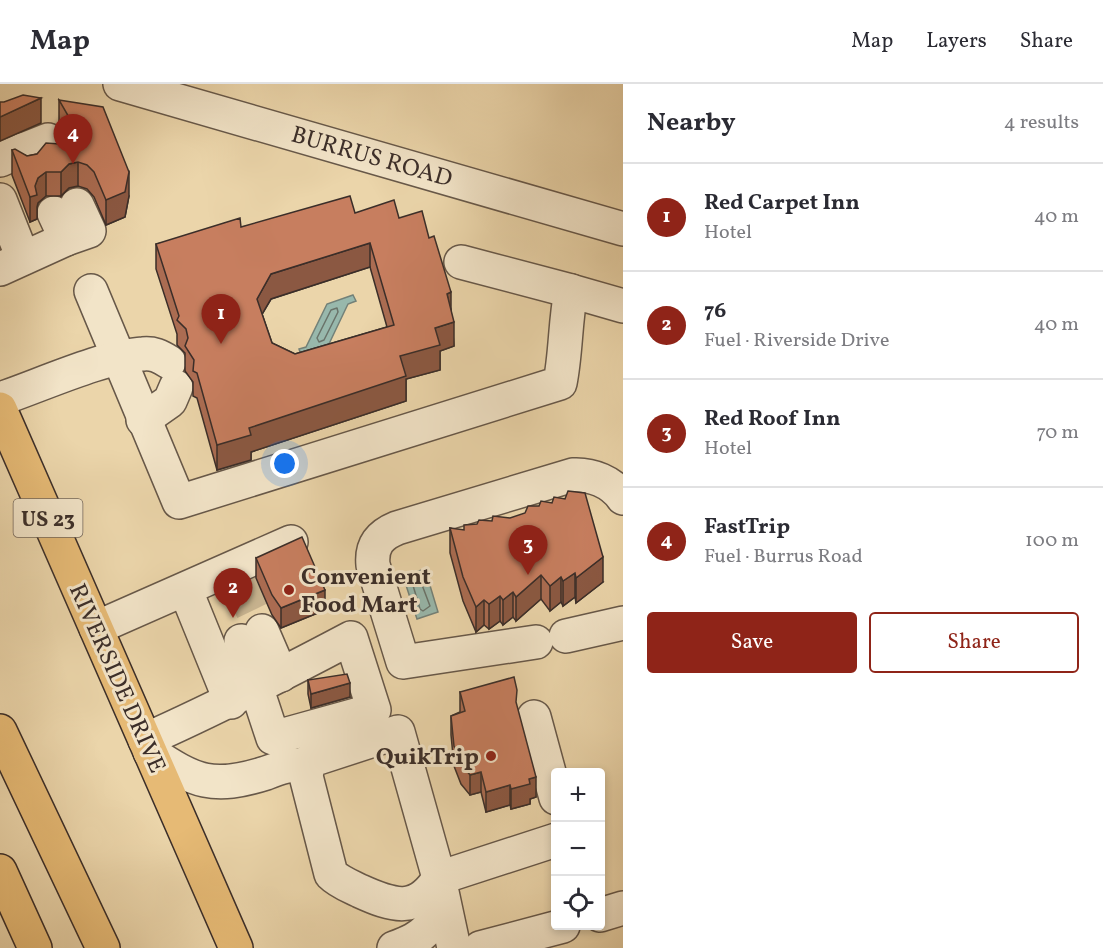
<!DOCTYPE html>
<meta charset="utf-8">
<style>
body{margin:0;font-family:Vollkorn,serif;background:#f7f7f7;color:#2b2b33}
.controls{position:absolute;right:18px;bottom:18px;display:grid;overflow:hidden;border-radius:6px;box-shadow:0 3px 9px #0003}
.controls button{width:54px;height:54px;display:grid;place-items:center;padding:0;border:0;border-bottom:2px solid #e1e1e2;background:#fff;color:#2b2b33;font:30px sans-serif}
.you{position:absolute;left:285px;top:380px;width:21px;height:21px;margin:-15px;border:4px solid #fff;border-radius:50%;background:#1a73e8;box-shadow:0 0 0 9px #1a73e833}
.badge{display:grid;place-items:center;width:39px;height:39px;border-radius:50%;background:#8f2418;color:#fff;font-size:20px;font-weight:700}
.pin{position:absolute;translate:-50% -50px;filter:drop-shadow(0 2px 3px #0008)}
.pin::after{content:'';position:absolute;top:32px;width:21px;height:18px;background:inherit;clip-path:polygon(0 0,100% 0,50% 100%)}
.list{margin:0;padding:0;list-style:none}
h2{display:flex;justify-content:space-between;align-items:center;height:78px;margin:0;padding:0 24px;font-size:26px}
h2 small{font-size:20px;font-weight:400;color:#7c7c81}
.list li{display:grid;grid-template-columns:39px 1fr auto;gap:18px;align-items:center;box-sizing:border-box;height:108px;padding:0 24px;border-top:2px solid #e1e1e2}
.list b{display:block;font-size:22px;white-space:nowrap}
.list p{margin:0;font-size:20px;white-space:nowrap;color:#7c7c81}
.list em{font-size:20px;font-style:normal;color:#7c7c81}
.actions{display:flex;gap:12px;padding:18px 24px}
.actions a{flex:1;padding:14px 0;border:2px solid #8f2418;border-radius:6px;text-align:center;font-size:21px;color:#8f2418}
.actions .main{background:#8f2418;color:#fff}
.icon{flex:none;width:33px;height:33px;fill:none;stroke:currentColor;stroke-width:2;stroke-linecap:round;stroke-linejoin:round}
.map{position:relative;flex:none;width:623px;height:864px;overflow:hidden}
header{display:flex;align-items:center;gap:36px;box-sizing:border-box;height:84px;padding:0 30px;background:#fff;border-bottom:2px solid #e1e1e2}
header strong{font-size:28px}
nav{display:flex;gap:33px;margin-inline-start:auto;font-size:21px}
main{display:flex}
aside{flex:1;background:#fff}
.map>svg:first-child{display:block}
.water{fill:#98b8ac;stroke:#738178;stroke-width:1.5}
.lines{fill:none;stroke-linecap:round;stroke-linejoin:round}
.shore{stroke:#6a736a;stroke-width:1.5}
.minor-tunnel{stroke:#c8b490;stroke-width:33;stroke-dasharray:33 16;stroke-linecap:butt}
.minor-casing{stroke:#675849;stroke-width:36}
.major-casing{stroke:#3b2e29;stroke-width:36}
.highway-casing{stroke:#3b2e29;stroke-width:36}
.minor{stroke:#f2e4c8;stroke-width:33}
.major{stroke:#e6ba75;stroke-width:33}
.highway{stroke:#e6ba75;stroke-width:33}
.wall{fill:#ab6c52;stroke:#3b2e29;stroke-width:1.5;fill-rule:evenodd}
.shaded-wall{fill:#8b5842;stroke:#3b2e29;stroke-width:1.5}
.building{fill:#c77e5f;stroke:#3b2e29;stroke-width:1.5;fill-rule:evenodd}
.poi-dot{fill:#8f2418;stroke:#f2e4c8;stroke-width:2}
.labels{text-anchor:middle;stroke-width:6;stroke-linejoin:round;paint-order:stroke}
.shield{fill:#f2e4c8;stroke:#726559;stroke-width:1.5}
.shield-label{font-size:22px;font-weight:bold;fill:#3b2e29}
.street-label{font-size:24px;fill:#3b2e29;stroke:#f2e4c8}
.poi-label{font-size:24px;font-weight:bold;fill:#3b2e29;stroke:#f2e4c8;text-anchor:start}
</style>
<header>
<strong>Map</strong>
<nav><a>Map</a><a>Layers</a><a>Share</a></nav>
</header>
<main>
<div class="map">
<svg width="623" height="864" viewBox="0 0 623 864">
<rect width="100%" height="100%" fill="#ebd5aa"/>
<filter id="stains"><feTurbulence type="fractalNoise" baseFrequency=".00333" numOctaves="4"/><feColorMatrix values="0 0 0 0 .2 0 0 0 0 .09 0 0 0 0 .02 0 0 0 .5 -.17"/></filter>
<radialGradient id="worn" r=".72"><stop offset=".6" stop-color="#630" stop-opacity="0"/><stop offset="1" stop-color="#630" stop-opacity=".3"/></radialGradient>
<g class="water">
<path d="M353,211L356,217L348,220L328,262L301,271L299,265L306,263L327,220Z"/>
<path d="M425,485L438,528L417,535L403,492Z"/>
</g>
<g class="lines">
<g class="shore">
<path d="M337,224L338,228L324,256L319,258L317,254L331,226Z"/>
<path d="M419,493L430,522L423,527L420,525L412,498Z"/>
</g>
<path class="minor-tunnel" d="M238,497L262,547"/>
<defs>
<g id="minor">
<path d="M120,0L623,145"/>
<path d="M23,66L48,56L53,67"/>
<path d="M0,76L23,66L29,78"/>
<path d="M0,116L23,174"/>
<path d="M66,155L89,147L77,121"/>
<path d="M461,178L571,207"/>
<path d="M0,185L66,155L54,129"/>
<path d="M91,207L179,418L560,299C566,269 565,238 571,207L623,222"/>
<path d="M0,315C39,302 104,272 143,270C153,269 160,272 169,278"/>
<path d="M143,336L170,317L176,303"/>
<path d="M186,507L231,618"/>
<path d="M96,544L291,458"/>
<path d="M262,547L281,591"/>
<path d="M566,552L623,539"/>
<path d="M536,558L403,578L373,481C371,461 380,451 397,444L573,391C592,390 612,398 623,414"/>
<path d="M534,633L556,714"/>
<path d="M145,656C215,625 283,590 351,554L374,626L273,654L241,557"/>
<path d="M150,668C195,698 213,706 266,689C279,684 292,679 306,682"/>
<path d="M600,831L623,824"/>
<path d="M394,864C428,852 436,842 438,805"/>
<path d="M454,864L439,794L398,648L309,677L306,692L331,790C339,798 350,802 360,807C393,822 417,830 439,794L556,756"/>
<path d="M480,864L563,842"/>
</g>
<path id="major" d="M0,325L236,864"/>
<g id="highway">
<path d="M0,647L103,864"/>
<path d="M0,787L35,864"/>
</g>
</defs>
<use href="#minor" class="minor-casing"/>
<use href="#major" class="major-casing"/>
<use href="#highway" class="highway-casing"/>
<use href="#minor" class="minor"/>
<use href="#major" class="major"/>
<use href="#highway" class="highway"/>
</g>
<g class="wall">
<path d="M59,16L129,112L125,133L106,141L94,113L87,105L78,102L69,104L61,112H46L38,119L37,123V135L30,138L12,91V66L27,72L37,70L60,60L67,54L59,41Z"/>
<path d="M355,129L399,134L429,154L451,226L454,262L440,267V286L406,295V317L251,368V376L217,386L197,314L193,312V298L185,287V269L177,261V250L156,185V160L241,143ZM370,183L387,243L295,270L272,259L262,230L271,215Z"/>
<path d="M450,444L603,498L576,519L575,513L563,522L561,518L550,527L541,515L516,537L513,533L503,541L500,537L489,545L484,541L476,548L463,517L450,469Z"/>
<path d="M256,474L325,526L281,544L272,531L256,494Z"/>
<path d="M308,596L350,613L311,624L308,610Z"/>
<path d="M460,608L517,623L536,713L530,715V720L511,725L510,721L486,728L481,708L470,711L461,700L454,682L451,651V632L460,628Z"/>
</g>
<g class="shaded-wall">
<path d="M41,14V39L0,57V33Z"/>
<path d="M78,78V102L69,104L61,112V88L69,80Z"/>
<path d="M46,88V112L38,119L37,123V135L30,138V113L38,94Z"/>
<path d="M129,88V112L125,133L106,141V116Z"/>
<path d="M370,159V183L271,215L257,239V215L271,190Z"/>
<path d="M451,208V233L447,210Z"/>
<path d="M454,238V262L440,267V286L406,295V317L251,368V376L217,386V361L249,344L400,272L435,244Z"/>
<path d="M603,473V498L576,519V494Z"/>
<path d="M575,489V513L563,522V497Z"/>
<path d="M541,491V515L516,537V513Z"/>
<path d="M561,493V518L550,527V502Z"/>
<path d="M325,506V526L281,544V524Z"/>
<path d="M513,508V533L503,541V516Z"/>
<path d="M500,512V537L489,545V520Z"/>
<path d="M484,516V541L476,548V523Z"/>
<path d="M350,599V613L311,624V610Z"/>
<path d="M481,688V708L470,711V691Z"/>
<path d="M536,693V713L530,715V720L511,725V705L529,695Z"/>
<path d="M510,701V721L486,728V708Z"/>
</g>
<g class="building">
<path d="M23,11L41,14L0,33V18H4Z"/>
<path d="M59,16L103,23L129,88L125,108L106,116L94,88L87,81L78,78L69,80L61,88H46L38,94L35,102L37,111L30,113L12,66L15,65L27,72L37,70L46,59L60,60L68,54L72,45L70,35Z"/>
<path d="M350,112L355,129L394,116L399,134L422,127L429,154L434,152L451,208L447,210L454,238L435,244L440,261L400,272L406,292L249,344L251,351L217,361L197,289L193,287L194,276L185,262L188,254L186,245L177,236L179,232L156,160L240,134L241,143ZM370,159L394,241L295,270L272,259L257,215L271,190Z"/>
<path d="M568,407L585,409L603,473L576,494L575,489L563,497L561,493L550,502L541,491L516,513L513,508L503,516L500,512L489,520L484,516L476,523L463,493L450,444L464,446V441L477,440L479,436L492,437L493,432L510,434L525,429L528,422H539L541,417L552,419L554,413L565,415Z"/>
<path d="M302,453L325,506L281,524L272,511L256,474Z"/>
<path d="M347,590L350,599L311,610L308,596Z"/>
<path d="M514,593L517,606L516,618L536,693L529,695L530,700L511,705L510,701L486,708L481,688L470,691L461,680L454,662L451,632L465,627L460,608Z"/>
</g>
<g class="poi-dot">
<circle cx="289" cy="506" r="6"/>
<circle cx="491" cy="672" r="6"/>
</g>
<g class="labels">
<rect class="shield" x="13.5" y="415" width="69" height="38" rx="4.5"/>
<g class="shield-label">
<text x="48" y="442">US 23</text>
</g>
<g class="street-label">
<text transform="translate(372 72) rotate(16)" y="8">BURRUS ROAD</text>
<text transform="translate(118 594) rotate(66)" y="8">RIVERSIDE DRIVE</text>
</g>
<g class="poi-label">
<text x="301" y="500">Convenient<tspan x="301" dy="28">Food Mart</tspan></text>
<text x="479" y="680" text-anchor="end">QuikTrip</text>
</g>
</g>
<rect width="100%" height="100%" filter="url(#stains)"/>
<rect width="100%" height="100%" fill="url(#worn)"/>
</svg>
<div class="controls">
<button>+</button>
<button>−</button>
<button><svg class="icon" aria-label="locate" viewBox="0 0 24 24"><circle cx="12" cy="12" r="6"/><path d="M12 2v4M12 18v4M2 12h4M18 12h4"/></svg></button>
</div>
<div class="you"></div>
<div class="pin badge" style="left:221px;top:260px">1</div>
<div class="pin badge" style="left:233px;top:534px">2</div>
<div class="pin badge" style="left:528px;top:491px">3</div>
<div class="pin badge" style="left:73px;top:80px">4</div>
</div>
<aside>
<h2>Nearby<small>4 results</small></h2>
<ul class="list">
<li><span class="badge">1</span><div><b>Red Carpet Inn</b><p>Hotel</p></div><em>40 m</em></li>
<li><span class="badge">2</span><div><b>76</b><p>Fuel · Riverside Drive</p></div><em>40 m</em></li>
<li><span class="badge">3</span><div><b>Red Roof Inn</b><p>Hotel</p></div><em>70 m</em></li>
<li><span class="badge">4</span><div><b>FastTrip</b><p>Fuel · Burrus Road</p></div><em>100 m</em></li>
</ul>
<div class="actions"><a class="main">Save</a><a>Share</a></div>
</aside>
</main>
